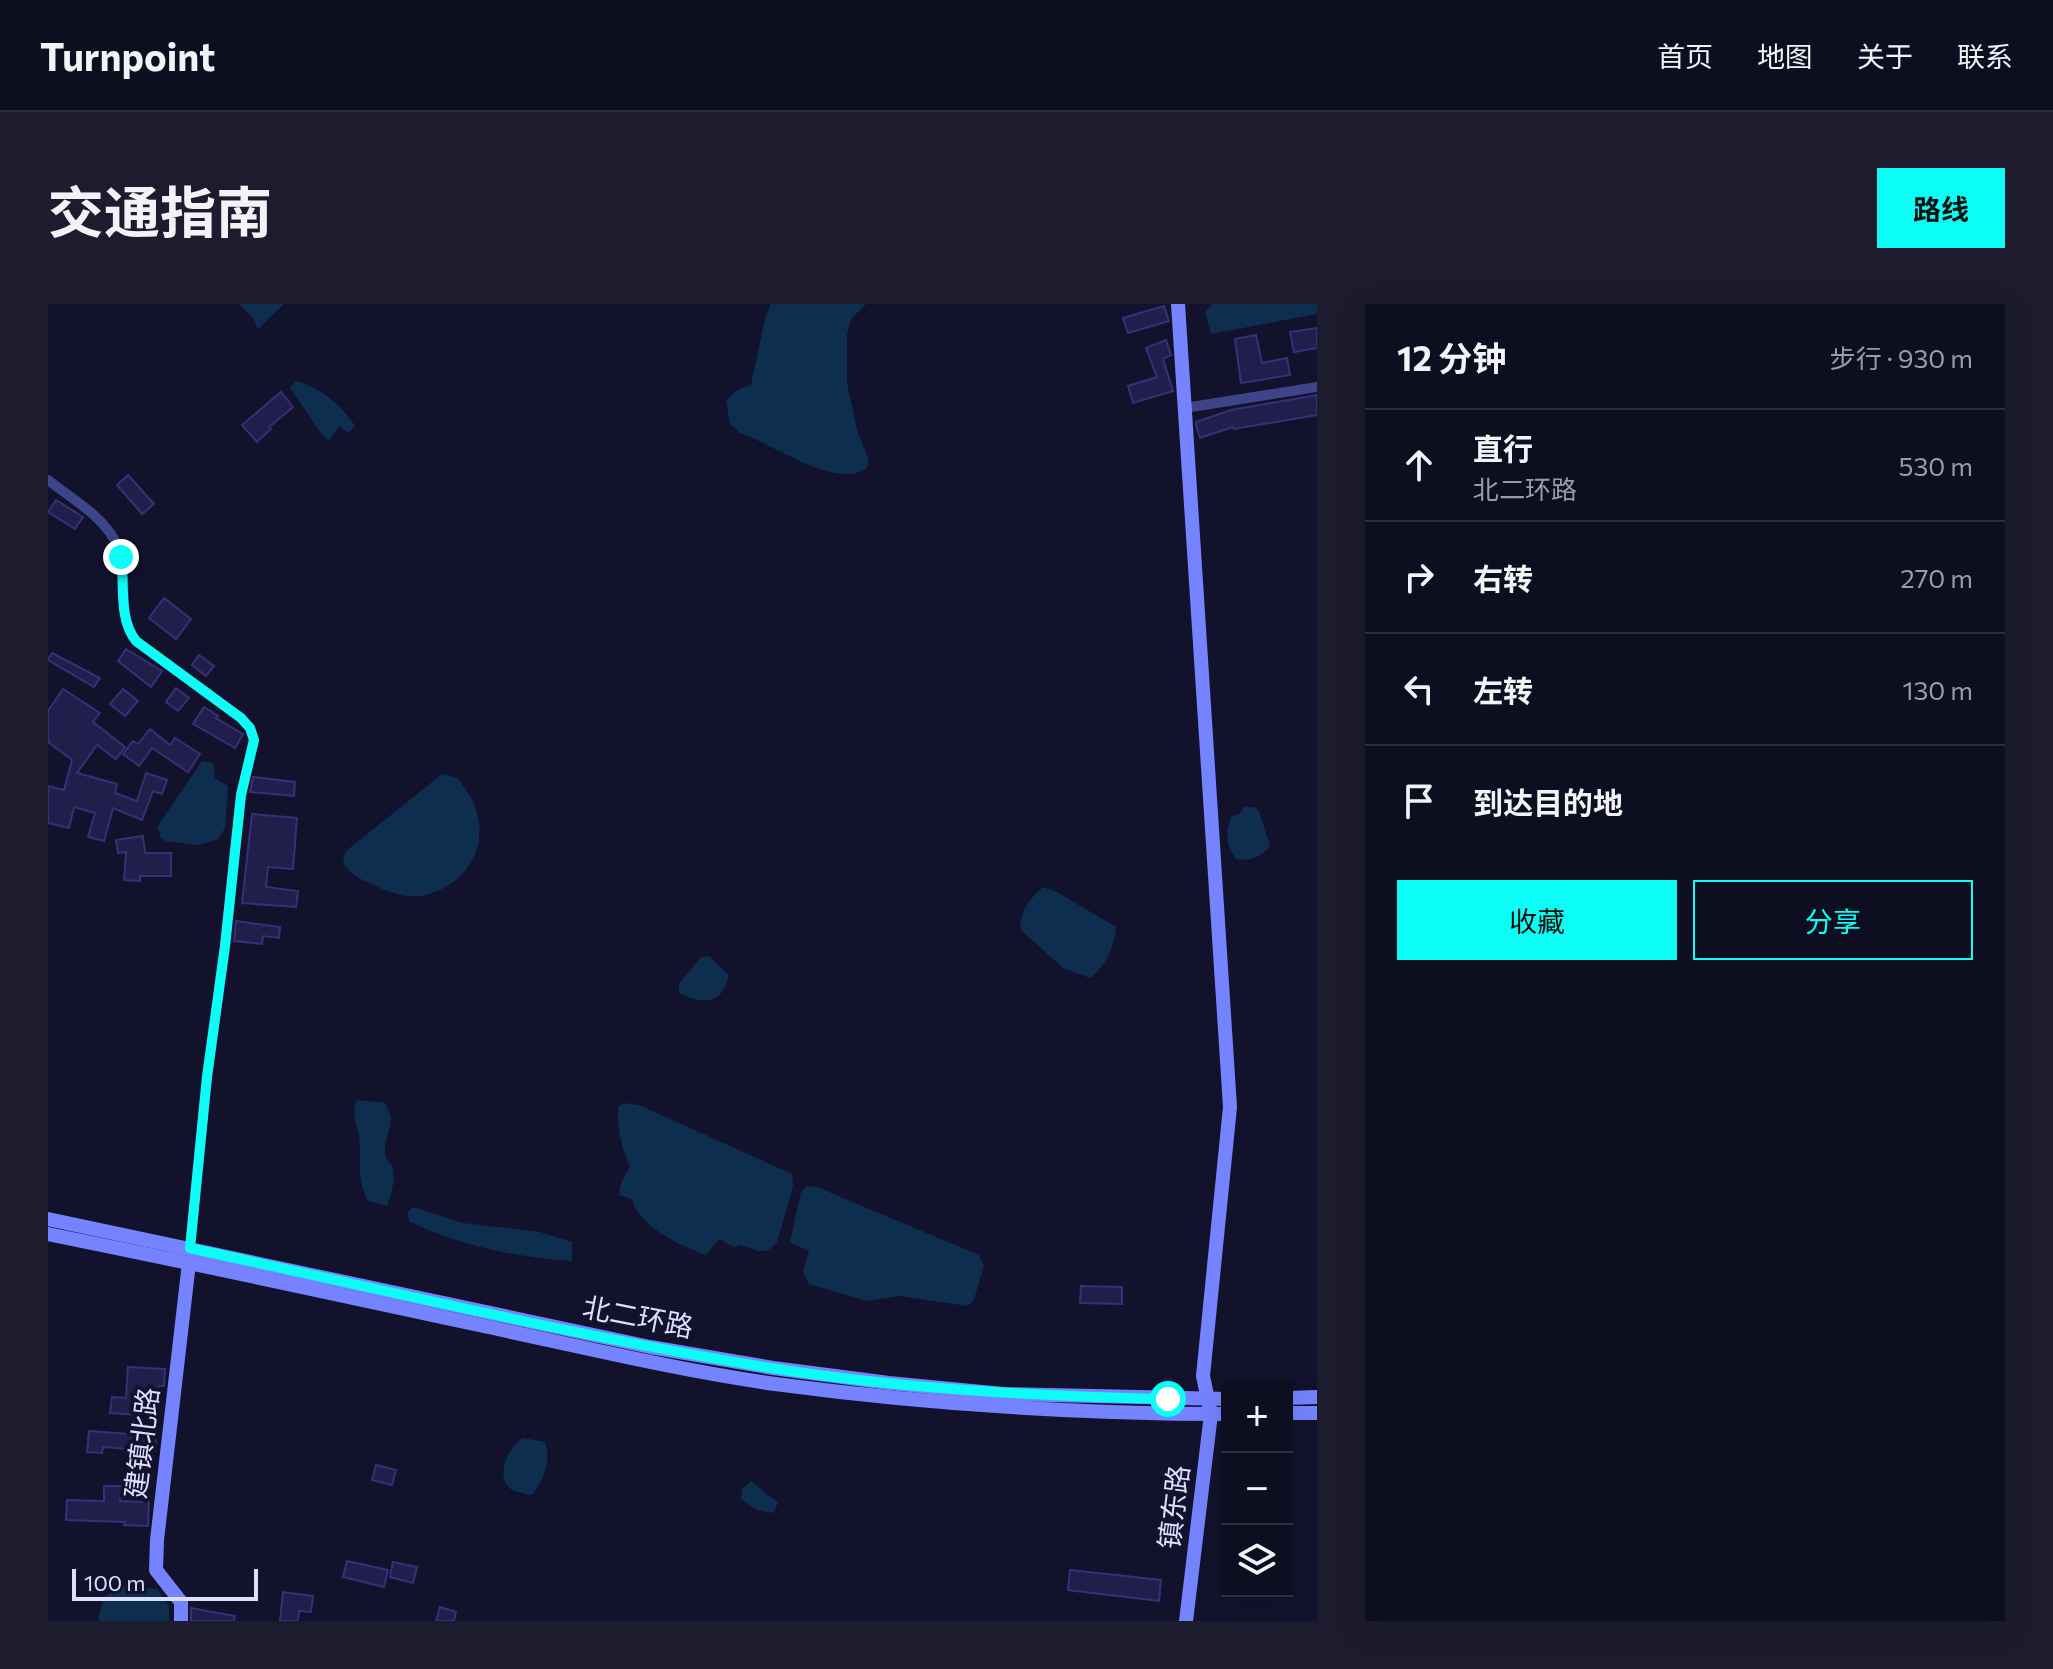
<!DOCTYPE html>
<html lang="zh">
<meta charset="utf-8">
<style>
body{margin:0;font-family:Commissioner,"Noto Sans SC",sans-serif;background:#1c1c2e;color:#f1f3f6}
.controls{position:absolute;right:24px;bottom:24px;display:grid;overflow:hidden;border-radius:0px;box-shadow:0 8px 32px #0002}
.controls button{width:72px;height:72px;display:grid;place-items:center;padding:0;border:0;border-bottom:2px solid #2e2e3f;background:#0e0e21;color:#f1f3f6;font:40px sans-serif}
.scale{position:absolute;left:24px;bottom:20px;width:186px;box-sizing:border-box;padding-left:8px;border:4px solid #ddf;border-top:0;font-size:22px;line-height:28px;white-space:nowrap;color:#ddf;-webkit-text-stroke:6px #13122c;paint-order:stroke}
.stop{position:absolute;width:24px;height:24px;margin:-18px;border:6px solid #0bfdf6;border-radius:50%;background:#fff}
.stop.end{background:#0bfdf6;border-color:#fff;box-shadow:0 2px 8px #0008}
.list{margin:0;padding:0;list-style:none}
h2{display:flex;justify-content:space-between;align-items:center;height:104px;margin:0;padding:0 32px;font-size:34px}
h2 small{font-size:26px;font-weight:400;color:#9b9ca5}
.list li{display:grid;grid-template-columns:52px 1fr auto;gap:24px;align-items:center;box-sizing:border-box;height:112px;padding:0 32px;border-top:2px solid #2e2e3f}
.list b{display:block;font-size:30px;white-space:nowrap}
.list p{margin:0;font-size:26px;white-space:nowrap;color:#9b9ca5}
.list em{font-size:26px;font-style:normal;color:#9b9ca5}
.actions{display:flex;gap:16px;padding:24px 32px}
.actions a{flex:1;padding:18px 0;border:2px solid #0bfdf6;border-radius:0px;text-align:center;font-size:28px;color:#0bfdf6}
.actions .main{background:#0bfdf6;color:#111}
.icon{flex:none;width:44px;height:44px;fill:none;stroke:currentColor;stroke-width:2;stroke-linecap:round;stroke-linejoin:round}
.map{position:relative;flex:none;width:1269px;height:1317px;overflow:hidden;border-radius:0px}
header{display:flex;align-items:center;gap:48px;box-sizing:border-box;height:112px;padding:0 40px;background:#0e0e21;border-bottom:2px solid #2e2e3f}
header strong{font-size:38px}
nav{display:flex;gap:44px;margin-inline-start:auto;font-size:28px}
.intro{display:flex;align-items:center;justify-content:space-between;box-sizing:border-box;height:192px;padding:0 48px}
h1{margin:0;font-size:56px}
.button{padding:20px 36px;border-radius:0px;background:#0bfdf6;color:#111;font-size:28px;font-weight:700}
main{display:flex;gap:48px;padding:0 48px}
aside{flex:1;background:#0e0e21;border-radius:0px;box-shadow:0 8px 32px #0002}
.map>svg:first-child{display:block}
.water{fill:#0e2e4f}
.building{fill:#211e4c;stroke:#353078;stroke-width:2}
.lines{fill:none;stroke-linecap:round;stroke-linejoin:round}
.street{stroke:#3d448a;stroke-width:10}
.secondary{stroke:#7583fe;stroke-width:14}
.route{stroke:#0bfdf6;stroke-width:10}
.labels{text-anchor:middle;stroke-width:8;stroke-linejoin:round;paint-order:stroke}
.street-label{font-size:28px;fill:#ddf;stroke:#13122c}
</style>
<header>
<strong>Turnpoint</strong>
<nav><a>首页</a><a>地图</a><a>关于</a><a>联系</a></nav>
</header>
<div class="intro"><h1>交通指南</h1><a class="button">路线</a></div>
<main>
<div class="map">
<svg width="1269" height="1317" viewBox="0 0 1269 1317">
<rect width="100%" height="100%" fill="#13122c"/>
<g class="water">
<path d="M191,0H236L210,25L204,13Z"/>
<path d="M723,0H818L803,15L799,31V79L809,126L821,157L818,165C786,185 725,140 692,129L682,120L678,96L691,85L703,81L717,14Z"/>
<path d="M1164,0H1269V10L1163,30L1157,9Z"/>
<path d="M248,77C271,83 295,102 307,122L301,129L291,122L281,137L275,132L242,84Z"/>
<path d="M154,457L165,459L167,474L180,482L177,524L169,536L150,541L118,537L113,534L109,523Z"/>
<path d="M394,470L410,474C415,482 422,491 426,500C443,541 419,581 377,591C359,595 339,588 323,580C310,574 303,571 295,558L298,547Z"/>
<path d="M1196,503H1206L1211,507L1222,542C1212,554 1203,557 1188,555C1177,539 1178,530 1183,512L1192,510Z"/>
<path d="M995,583L1009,588L1068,623C1065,645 1060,659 1042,674L1015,664L973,626C970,608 983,594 995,583Z"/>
<path d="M661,652L681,671C674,701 655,701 631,689V680L653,653Z"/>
<path d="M309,796L337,799C350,821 337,826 337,848C337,856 343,857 345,865C348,876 342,892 339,902L320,897C308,873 314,859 311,834C309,817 303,813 309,796Z"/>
<path d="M575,799L591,801L744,870L745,882L729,938C718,953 707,946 692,941L686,943L671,935L658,951C634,942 590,923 584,895L571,891L573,879L582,862C573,843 569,824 570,803Z"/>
<path d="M760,882L769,883L931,951L936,962L926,995L920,1002L851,992L819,997L761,980L755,968L761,947L742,938L753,888Z"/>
<path d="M365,903L415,919L492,928L524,938V957C470,954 411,941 362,918L359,909Z"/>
<path d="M475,1134L497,1138C504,1156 495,1178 484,1191C476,1189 464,1189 459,1181C449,1168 462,1141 475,1134Z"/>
<path d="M703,1177L730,1199L725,1209L709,1206L693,1195L694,1185Z"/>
<path d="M80,1282L109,1285L121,1302V1317H52L50,1314L56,1293L72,1283Z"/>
</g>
<g class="building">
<path d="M1116,2L1121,17L1080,29L1075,14Z"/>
<path d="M1269,24V44L1246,48L1242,28Z"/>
<path d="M1208,31L1214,59L1239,54L1242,71L1193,79L1187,35Z"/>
<path d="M1118,36L1123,51L1115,55L1125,87L1085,99L1080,82L1109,73L1098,44Z"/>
<path d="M233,88L245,103L221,123L223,125L209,138L194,121Z"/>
<path d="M1269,91V111L1186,125L1185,123L1152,134L1148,121V118L1183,106Z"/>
<path d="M80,171L106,200L94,210L69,181Z"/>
<path d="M8,196L35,213L27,225L0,208Z"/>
<path d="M116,294L143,315L128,335L101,314Z"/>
<path d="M78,345L114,367L103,383L70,357Z"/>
<path d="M4,349L52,374L46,383L0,356Z"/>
<path d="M151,351L166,362L158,372L144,361Z"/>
<path d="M128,384L141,394L130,407L118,398Z"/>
<path d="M15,385L52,409L45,418L77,443L68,455L49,441L29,469L69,480L67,489L89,497L98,469L119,476L114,490L105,487L94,516L65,504L56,537L40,533L47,509L26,503L21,524L0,519V482L16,486L24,456L0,438V407Z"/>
<path d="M75,385L90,397L77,412L62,400Z"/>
<path d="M156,403L170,412L168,414L195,430L187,444L145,420Z"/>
<path d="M102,425L122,441L127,434L152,450L140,468L104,444L91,462L75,450L85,437L90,440Z"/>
<path d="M205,473L247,478L246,492L202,488Z"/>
<path d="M204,510L249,514L245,565L220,563L218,583L250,587L248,603L194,599Z"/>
<path d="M95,532L97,549H123V572H92V577L76,576L78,548L70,549L68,536Z"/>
<path d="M188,617L232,623L231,634L215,632L214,640L186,637Z"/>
<path d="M1033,982L1074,983V1000L1032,999Z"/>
<path d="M80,1063L117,1065L116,1082H111L110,1112L62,1109L64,1093L78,1094Z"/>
<path d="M41,1127L108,1132L107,1147L55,1143L54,1149L39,1148Z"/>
<path d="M328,1161L348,1166L344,1181L324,1176Z"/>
<path d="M56,1182H73L72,1197L101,1198L100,1222L76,1221L77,1218L18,1216L19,1196L56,1197Z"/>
<path d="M299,1257L340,1266L336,1283L295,1273Z"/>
<path d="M345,1258L369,1263L365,1279L342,1273Z"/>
<path d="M1022,1266L1113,1276L1111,1297L1020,1286Z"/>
<path d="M235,1288L265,1292L263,1308L251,1307L250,1317H232Z"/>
<path d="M392,1303L408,1308L406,1317H388Z"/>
<path d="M143,1304L187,1312L186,1317H143Z"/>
</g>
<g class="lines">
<g class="street">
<path d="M1137,104L1269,83"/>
<path d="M0,176C21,193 52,210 66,235C84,269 66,309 88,337L193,414L202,424L206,436L193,491L177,642L159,773L142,944"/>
</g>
<g class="secondary">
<path d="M1130,0L1182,803L1155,1072L1163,1110L1138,1317"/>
<path d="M0,915L602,1043L725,1064L841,1079L955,1090L1179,1095"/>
<path d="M0,930C144,959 288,990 431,1021C530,1042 628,1066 727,1080C878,1100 1028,1110 1179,1110"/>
<path d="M1239,1094L1269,1093"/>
<path d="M1239,1109H1269"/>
<path d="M133,1317V1298L108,1266L109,1236L141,959"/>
</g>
</g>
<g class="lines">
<path class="route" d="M73,253C77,281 70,314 88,337L193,414L202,424L206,436L193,491L177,642L159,773L142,944C335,986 528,1032 723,1064C855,1085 987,1092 1120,1095"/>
</g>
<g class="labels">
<g class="street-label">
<text transform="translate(590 1013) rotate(11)" y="10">北二环路</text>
<text transform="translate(94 1139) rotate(-83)" y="10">建镇北路</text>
<text transform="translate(1126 1203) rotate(-83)" y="10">镇东路</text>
</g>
</g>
</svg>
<div class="controls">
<button>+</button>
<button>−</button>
<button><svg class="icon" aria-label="layers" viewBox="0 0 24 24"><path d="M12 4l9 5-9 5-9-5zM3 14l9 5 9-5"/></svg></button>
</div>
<div class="scale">100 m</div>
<div class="stop" style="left:1120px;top:1095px"></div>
<div class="stop end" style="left:73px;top:253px"></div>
</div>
<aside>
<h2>12 分钟<small>步行 · 930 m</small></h2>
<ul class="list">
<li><svg class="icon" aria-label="ahead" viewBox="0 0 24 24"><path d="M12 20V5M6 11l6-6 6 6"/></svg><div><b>直行</b><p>北二环路</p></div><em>530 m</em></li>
<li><svg class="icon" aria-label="right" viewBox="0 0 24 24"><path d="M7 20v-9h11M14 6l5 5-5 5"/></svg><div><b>右转</b></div><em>270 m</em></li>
<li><svg class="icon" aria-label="left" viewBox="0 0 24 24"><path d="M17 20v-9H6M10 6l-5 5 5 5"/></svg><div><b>左转</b></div><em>130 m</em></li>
<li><svg class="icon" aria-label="arrive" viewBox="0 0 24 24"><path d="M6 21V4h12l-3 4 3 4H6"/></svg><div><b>到达目的地</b></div></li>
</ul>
<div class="actions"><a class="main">收藏</a><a>分享</a></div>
</aside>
</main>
